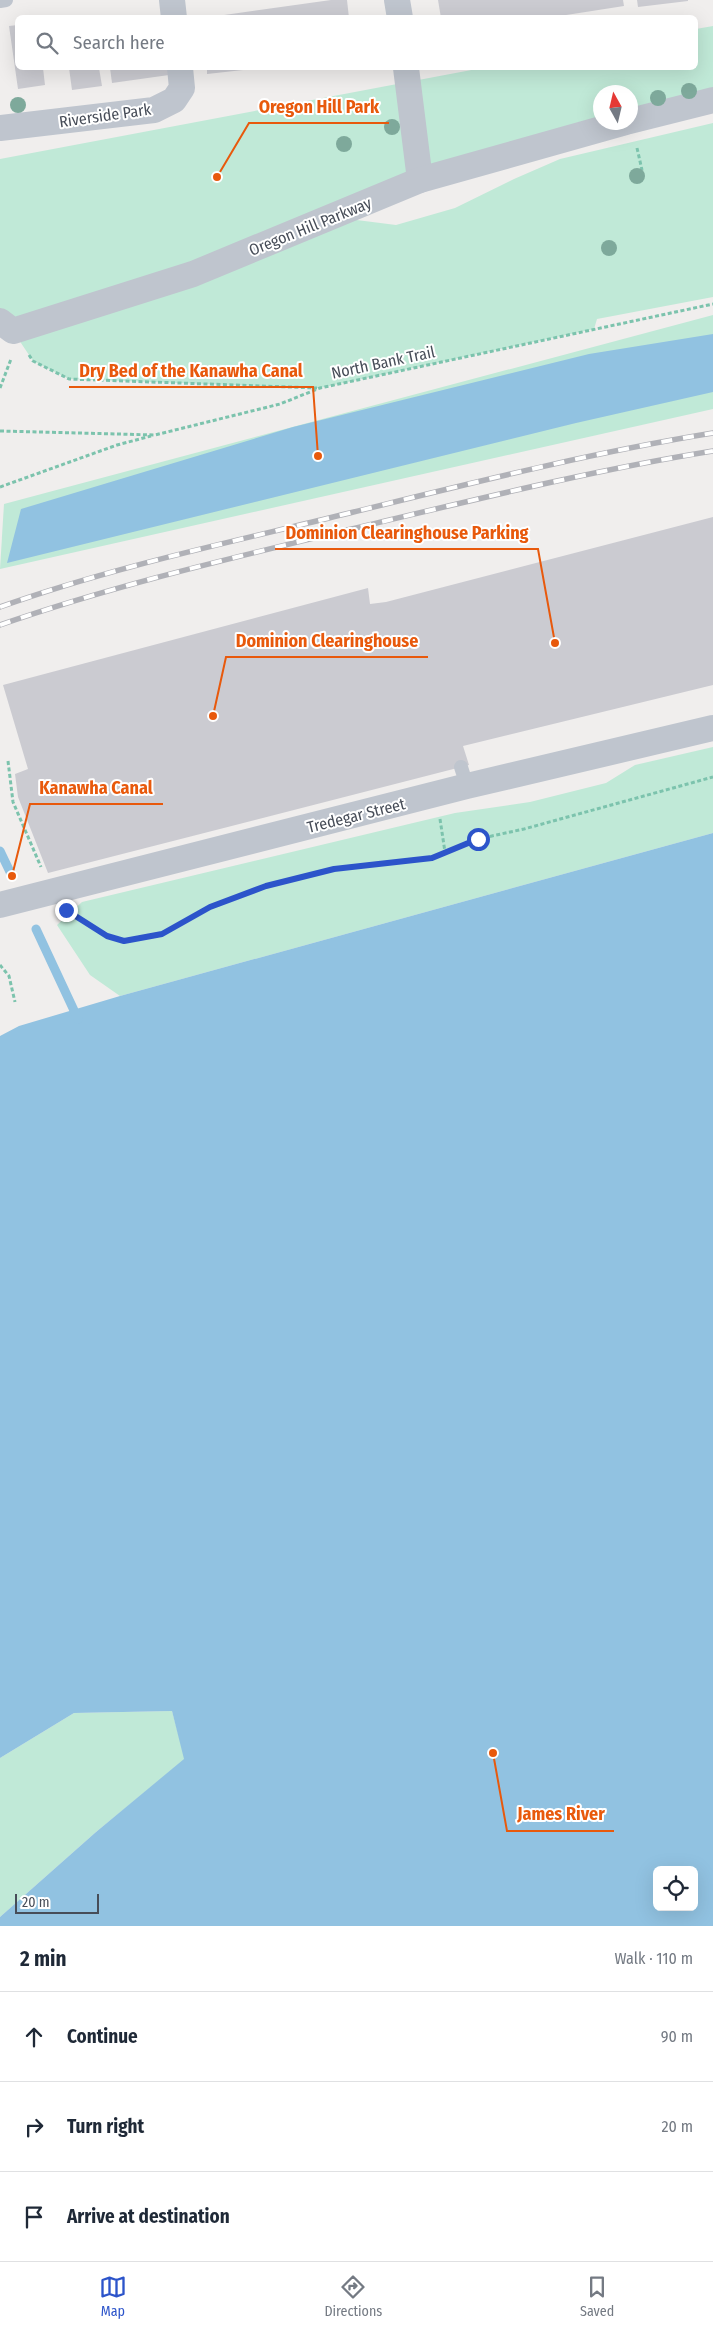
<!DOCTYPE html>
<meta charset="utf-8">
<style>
body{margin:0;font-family:"Fira Sans Condensed",sans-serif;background:#f2f2f3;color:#1f2937}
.controls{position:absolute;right:15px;bottom:15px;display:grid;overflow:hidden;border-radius:8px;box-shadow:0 5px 20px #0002}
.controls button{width:45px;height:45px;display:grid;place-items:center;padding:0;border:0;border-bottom:1px solid #e0e1e3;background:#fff;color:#1f2937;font:25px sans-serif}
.compass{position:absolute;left:593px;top:85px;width:45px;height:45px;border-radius:50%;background:#fff;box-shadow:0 5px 20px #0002;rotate:352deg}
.scale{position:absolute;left:15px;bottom:12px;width:84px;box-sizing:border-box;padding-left:5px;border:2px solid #474d58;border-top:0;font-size:14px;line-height:18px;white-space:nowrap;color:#474d58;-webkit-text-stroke:4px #fff;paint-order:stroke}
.stop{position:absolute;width:15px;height:15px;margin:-11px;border:4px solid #2c54ca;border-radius:50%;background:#fff}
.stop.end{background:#2c54ca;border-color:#fff;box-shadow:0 1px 5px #0008}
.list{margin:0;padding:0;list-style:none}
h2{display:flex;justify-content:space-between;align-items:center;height:65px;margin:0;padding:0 20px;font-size:21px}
h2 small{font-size:16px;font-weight:400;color:#747a83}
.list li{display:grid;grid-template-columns:32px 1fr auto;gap:15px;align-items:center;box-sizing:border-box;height:90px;padding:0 20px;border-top:1px solid #e0e1e3}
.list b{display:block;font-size:19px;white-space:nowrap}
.list em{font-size:16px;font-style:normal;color:#747a83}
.icon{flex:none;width:28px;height:28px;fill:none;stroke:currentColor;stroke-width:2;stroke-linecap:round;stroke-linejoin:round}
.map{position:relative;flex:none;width:713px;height:1926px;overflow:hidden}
.search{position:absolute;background:#fff;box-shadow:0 5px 20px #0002;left:15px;right:15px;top:15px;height:55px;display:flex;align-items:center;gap:12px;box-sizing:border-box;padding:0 18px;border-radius:8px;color:#747a83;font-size:19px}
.sheet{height:335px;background:#fff}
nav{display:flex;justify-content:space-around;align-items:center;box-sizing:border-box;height:70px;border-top:1px solid #e0e1e3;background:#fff;font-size:14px;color:#747a83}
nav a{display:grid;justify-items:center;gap:2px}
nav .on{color:#2c54ca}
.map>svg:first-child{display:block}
.green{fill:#c0e9d7}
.water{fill:#91c2e1;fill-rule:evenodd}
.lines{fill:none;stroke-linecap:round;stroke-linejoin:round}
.stream{stroke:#91c2e1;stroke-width:9}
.building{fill:#cbcbd1}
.path{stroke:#7cc3ad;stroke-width:3;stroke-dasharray:4 2.5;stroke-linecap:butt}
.service{stroke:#bfc5ce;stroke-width:14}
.minor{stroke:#bfc5ce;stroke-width:26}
.rail-casing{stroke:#b0b1b7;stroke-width:5.5}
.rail{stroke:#fff;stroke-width:4;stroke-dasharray:11;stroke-linecap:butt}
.tree{fill:#7ea99b}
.route{stroke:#2c54ca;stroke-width:6}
.labels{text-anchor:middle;stroke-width:4;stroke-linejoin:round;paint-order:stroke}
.street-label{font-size:16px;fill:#474d58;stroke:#fff}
.leader{fill:none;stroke:#e8590c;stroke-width:2}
.callout-dot{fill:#e8590c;stroke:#fff;stroke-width:2}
.callout-label{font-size:18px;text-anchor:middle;font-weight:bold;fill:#e8590c;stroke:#fff;stroke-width:4;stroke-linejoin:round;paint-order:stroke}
</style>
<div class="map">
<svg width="713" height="1926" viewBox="0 0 713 1926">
<rect width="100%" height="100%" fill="#f0eeed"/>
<g class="green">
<path d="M713,26V100L631,121L630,92H600V122L333,217L396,225L455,208L514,179L560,159L713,123V297L597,319L594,329L320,388L69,379L33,361L13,331H0V159L482,68H696V29Z"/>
<path d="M713,315V409L0,569L4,504Z"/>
<path d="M713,747V833L120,996L90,975L57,925L82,902L455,813L530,802L606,783L635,765Z"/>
<path d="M172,1711L185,1759L96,1832L0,1917V1758L74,1713Z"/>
</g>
<g class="water">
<path d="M713,334V392L576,423L7,563L21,509L293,427L589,354Z"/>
<path d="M713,833V1926H0V1917L96,1832L184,1759L172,1711L74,1713L0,1758V1036L19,1026L120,996ZM657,1870H694V1907H657Z"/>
</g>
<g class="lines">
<g class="stream">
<path d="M0,851L12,876"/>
<path d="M36,929L78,1019"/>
</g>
</g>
<g class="building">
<path d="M331,0H347L349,18H203Z"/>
<path d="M438,0H623L624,6L547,18H441Z"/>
<path d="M637,0H688V1L638,7Z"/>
<path d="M18,25V68H43L45,85L18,89L9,26Z"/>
<path d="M69,68H99L102,86L72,90Z"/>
<path d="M110,68H168L169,75L112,83Z"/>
<path d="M207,68H252V69L207,74Z"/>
<path d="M713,517V685L463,746L469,765L48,873L18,797L15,774L28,769L3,685L368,588L370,604L386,602Z"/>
</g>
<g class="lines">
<g class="path">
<path d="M637,148L642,170"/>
<path d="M29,355L33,361L69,379L317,388"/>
<path d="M0,388L11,359"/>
<path d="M0,431L155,435L280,404L320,388L713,304"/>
<path d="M0,487L117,445L151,436"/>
<path d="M8,761L13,802L41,867"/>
<path d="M440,819L445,852"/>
<path d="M73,915L107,936L123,941L163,934L210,907L266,886L334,869L432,858L478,839L524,829L713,777"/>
<path d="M0,965L9,976L15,1002"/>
</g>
<g class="service">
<path d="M0,1L6,0"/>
<path d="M461,767L467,786"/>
</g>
<g class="minor">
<path d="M172,0L174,18"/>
<path d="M397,0L400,18"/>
<path d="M406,68L420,180"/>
<path d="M630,121L713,100"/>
<path d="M0,128L154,110L174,100L182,88L180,68"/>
<path d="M0,321L13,331L193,274L420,180L626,122"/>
<path d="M0,905L467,786L713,728"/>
</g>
<defs>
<g id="rail">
<path d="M0,607C107,569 218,545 329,518C456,487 583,454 713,433"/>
<path d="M0,625C112,586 228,559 343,531C466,502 588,471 713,451"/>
</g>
</defs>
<use href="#rail" class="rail-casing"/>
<use href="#rail" class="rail"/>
</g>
<g class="tree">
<circle cx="689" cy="91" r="8"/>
<circle cx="658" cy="98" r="8"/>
<circle cx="18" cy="105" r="8"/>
<circle cx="392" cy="127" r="8"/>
<circle cx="344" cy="144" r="8"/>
<circle cx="637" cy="176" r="8"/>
<circle cx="609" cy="248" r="8"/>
</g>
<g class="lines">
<path class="route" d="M66,910L107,936L124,941L162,934L210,907L266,886L334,869L432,858L478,839"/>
</g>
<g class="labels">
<g class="street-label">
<text transform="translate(105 115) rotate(-8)" y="6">Riverside Park</text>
<text transform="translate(310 226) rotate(-22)" y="6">Oregon Hill Parkway</text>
<text transform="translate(383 362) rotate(-12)" y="6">North Bank Trail</text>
<text transform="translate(356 815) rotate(-14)" y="6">Tredegar Street</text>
</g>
</g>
<path class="leader" d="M217 177L249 123H389M318 456L313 387H69M555 643L538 549H275M213 716L226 657H428M12 876L30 804H163M493 1753L507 1831H614"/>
<g class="callout-dot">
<circle cx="217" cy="177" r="5"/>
<circle cx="318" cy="456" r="5"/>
<circle cx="555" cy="643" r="5"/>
<circle cx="213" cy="716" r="5"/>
<circle cx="12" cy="876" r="5"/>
<circle cx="493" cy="1753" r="5"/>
</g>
<g class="callout-label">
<text x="319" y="113">Oregon Hill Park</text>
<text x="191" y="377">Dry Bed of the Kanawha Canal</text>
<text x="407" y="539">Dominion Clearinghouse Parking</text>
<text x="327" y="647">Dominion Clearinghouse</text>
<text x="96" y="794">Kanawha Canal</text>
<text x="561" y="1820">James River</text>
</g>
</svg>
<div class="controls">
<button><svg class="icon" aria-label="locate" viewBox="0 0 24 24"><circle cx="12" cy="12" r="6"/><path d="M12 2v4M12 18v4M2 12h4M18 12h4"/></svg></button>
</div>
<svg class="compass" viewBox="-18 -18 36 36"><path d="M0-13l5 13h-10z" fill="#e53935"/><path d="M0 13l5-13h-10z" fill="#747a83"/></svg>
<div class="scale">20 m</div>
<div class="stop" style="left:478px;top:839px"></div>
<div class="stop end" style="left:66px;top:910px"></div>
<div class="search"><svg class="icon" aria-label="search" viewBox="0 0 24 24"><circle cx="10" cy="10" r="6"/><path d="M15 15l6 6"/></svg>Search here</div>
</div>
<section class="sheet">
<h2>2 min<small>Walk · 110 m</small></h2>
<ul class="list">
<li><svg class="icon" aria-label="ahead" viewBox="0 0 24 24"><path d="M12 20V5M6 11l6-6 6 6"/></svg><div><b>Continue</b></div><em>90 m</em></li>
<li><svg class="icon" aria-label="right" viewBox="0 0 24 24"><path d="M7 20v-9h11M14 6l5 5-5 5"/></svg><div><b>Turn right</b></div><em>20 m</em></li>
<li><svg class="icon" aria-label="arrive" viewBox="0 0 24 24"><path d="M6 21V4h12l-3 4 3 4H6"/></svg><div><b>Arrive at destination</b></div></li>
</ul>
</section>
<nav>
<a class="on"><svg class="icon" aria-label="map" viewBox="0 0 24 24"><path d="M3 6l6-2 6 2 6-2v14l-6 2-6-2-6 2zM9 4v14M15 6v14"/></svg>Map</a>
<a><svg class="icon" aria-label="directions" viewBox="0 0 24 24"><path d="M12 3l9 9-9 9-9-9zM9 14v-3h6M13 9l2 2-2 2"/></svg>Directions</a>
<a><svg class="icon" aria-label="saved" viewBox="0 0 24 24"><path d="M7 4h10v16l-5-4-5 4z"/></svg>Saved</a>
</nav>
